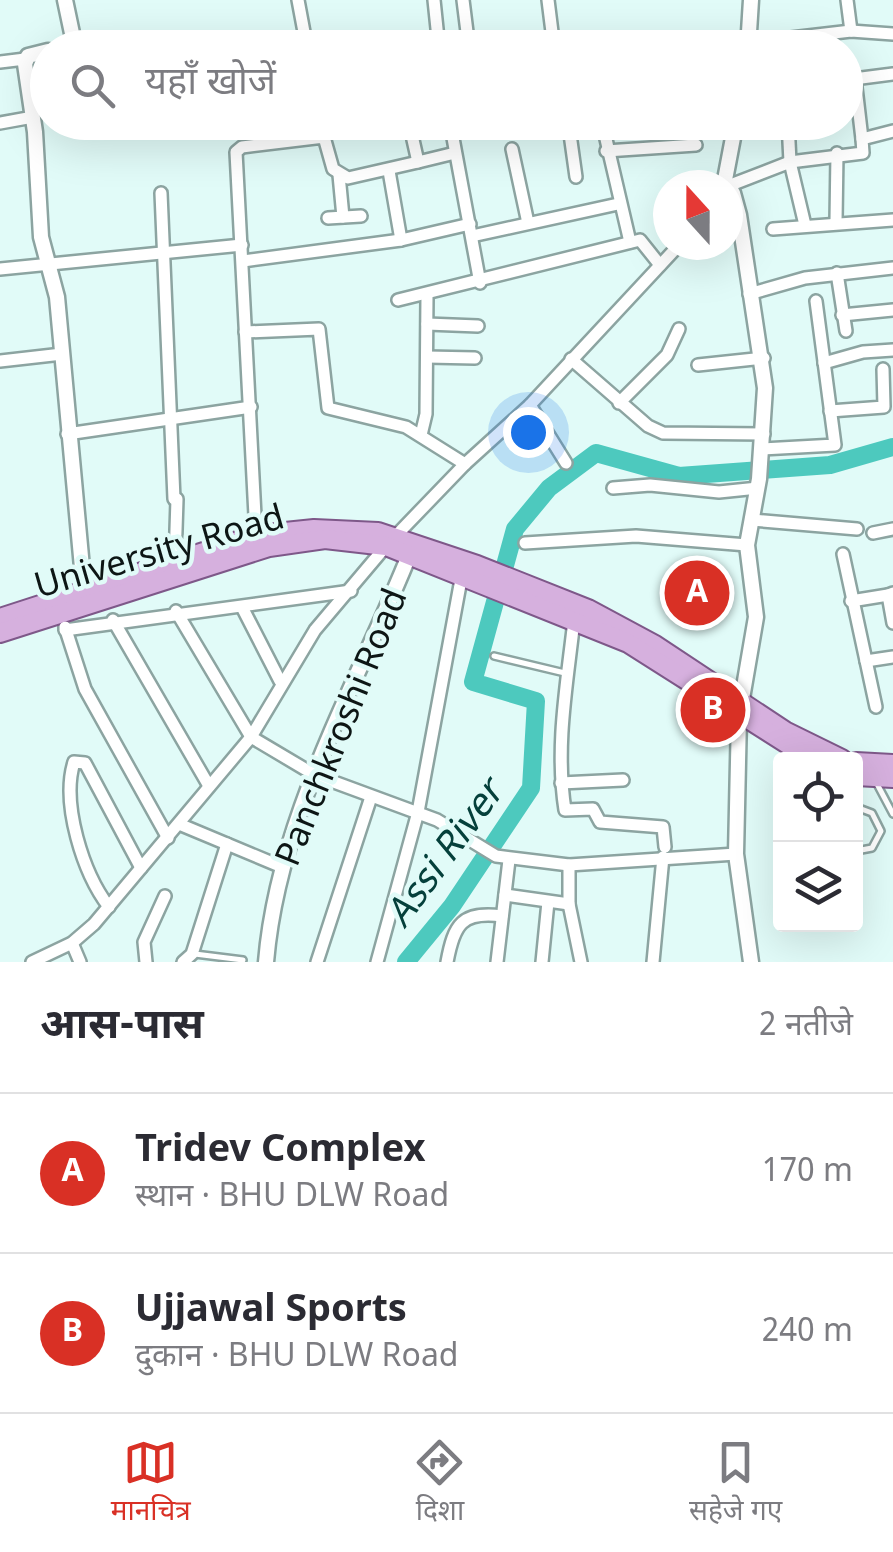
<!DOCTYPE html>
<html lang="hi">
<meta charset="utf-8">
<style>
body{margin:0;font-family:Georgia,"Noto Sans Devanagari",serif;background:#f2f2f3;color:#2b2b33}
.controls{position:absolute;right:30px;bottom:30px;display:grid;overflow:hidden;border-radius:10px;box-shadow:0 10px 40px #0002}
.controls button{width:90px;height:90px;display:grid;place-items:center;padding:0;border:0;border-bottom:2px solid #e1e1e2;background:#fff;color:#2b2b33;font:50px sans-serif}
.compass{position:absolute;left:653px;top:170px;width:90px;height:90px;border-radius:50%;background:#fff;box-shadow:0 10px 40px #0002;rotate:339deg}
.you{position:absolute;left:528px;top:432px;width:35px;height:35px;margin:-25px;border:8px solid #fff;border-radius:50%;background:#1a73e8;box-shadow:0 0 0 15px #1a73e833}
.badge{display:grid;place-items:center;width:65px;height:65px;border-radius:50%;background:#d93025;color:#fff;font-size:32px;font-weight:700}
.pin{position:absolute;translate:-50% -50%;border:5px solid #fff;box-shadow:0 2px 10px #0006}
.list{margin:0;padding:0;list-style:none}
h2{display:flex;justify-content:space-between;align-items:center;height:130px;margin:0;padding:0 40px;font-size:42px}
h2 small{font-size:32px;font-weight:400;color:#7c7c81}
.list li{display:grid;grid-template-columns:65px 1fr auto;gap:30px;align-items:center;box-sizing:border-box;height:160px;padding:0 40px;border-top:2px solid #e1e1e2}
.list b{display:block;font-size:38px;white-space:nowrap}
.list p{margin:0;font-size:32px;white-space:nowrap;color:#7c7c81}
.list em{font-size:32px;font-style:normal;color:#7c7c81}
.icon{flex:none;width:55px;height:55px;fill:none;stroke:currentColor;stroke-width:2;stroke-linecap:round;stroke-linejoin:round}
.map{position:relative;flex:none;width:893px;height:962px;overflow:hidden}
.search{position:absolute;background:#fff;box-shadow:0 10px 40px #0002;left:30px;right:30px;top:30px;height:110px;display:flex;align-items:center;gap:25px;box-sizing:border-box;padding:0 35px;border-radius:55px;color:#7c7c81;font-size:38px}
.sheet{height:450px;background:#fff}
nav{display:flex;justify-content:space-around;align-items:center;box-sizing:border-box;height:140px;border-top:2px solid #e1e1e2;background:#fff;font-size:28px;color:#7c7c81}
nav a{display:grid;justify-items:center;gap:5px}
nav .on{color:#d93025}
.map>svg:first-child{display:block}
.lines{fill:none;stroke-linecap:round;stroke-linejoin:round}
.river{stroke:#4dc9be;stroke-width:18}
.service-casing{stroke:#8ca4a1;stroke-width:10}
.minor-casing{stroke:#8ca4a1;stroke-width:16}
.tertiary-casing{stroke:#8ca4a1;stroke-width:19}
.primary-casing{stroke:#7e5889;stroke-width:22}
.service{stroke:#fff;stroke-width:5}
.minor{stroke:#fff;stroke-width:11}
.tertiary{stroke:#fff;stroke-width:14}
.primary{stroke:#d6b0de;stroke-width:18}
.labels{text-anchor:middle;stroke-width:9;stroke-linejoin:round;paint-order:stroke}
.street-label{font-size:35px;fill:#0d1615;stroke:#e1fbf8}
.water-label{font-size:38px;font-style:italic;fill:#05403b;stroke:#e1fbf8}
</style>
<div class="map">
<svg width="893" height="962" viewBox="0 0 893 962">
<rect width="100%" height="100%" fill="#e1fbf8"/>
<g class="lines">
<path class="river" d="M406,962L452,906L531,788L536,701L473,682L515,529L549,488L596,453L679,476L830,465L893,447"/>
<defs>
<g id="service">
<path d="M494,656L569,674"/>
<path d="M876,782L893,814"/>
<path d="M856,807L872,813L881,831L872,848L856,851"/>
<path d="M195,954L243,960"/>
</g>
<g id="minor">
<path d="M298,0L307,48"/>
<path d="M434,0L439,48"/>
<path d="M463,0L469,48"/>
<path d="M548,0L554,48"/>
<path d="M847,0L851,31"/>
<path d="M748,43L851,31L893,34"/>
<path d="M634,44V48"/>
<path d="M0,62L25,59"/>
<path d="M855,79L862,139"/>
<path d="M846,80L893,74"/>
<path d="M409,122L418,162L455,153"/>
<path d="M450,122L480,283"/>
<path d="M568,122L569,127L598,122"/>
<path d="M602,122L630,242"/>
<path d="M788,122L790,162L805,225"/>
<path d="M0,123L33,117"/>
<path d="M451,127L482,122"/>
<path d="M569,127L576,177"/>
<path d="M512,149L528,223"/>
<path d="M606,151L696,145"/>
<path d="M389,171L401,240L470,224"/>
<path d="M339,175L343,217"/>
<path d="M728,186L790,162L863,153L862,139L893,131"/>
<path d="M161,193L174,499"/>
<path d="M328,218L361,216"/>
<path d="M836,221L837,153"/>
<path d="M773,229L893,220"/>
<path d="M472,236L618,204"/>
<path d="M243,261L401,240"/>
<path d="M0,269L242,245"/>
<path d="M837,273L846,331"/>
<path d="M749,294L805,278L893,268"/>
<path d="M398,300L640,240L660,265"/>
<path d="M842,315L893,310"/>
<path d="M427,324L478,326"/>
<path d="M245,332L319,329L328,408L406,427L465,464"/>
<path d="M427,357L475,358"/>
<path d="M571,359L648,426L663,433L764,434"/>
<path d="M0,361L62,354"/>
<path d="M824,363L863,352L893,350"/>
<path d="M698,365L764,358"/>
<path d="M619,403L667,355L679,329"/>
<path d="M530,405L566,463"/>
<path d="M830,411L884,407L883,369"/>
<path d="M67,434L251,407"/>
<path d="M421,435L426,414L427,296"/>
<path d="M762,449L835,445L816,301"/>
<path d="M613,488L650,485L719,492L758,488"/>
<path d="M752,520L857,529"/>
<path d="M873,533L893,529"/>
<path d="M256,535L236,152L242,147L324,137L333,169L348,178L418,162"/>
<path d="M525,543L636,536L747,545"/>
<path d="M843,554L876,707"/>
<path d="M175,561L177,499"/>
<path d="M893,593L888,595L893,623"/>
<path d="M851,601L888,595"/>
<path d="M242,607L280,681"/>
<path d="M176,611L251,737L315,775L437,820L496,856L569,865L736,854"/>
<path d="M113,620L209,786"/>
<path d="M574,620C567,684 555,746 565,810L593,809L600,822L663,827L665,847"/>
<path d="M65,627L85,689L168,838"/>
<path d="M65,630L351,591"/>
<path d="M866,661L893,657"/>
<path d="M561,783L623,780"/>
<path d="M179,824L282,867"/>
<path d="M569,865V904L581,962"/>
<path d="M505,895L569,904"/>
<path d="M109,907C83,873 61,804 74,762L85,763L141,868"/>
<path d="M72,943L80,962"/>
<path d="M32,962L72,943L94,924L251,737L315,630L386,546L465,464L530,405L679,245"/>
<path d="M146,962L144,942L165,896"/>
<path d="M183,962L192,954L227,844"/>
<path d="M317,962L371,797"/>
<path d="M377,962L418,812L462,574"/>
<path d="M447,962C454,924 462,911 502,916"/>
<path d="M497,962L509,860"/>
<path d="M542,962L548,902"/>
<path d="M653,962L663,857"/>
</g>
<g id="tertiary">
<path d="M65,0L73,38L65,48"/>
<path d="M748,48L751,0"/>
<path d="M48,51L28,56L25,64L35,132L41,237L57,297L85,600"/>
<path d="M724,185L736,122"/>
<path d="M728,191L733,193L739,215L765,388L759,479L747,545L756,617L739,716L736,854L751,962"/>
<path d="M266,962C278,817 357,685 410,553"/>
</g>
<g id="primary">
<path d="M0,618L256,535L314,529L378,532L477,565L588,609L655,645L785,731L842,759"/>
<path d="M0,633L269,547L325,539L386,546L628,643L811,759"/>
<path d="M856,762L893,764"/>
<path d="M856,776L893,778"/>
</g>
</defs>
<use href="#service" class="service-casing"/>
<use href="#minor" class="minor-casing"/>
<use href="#tertiary" class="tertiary-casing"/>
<use href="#primary" class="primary-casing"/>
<use href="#service" class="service"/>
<use href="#minor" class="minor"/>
<use href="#tertiary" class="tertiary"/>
<use href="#primary" class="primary"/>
</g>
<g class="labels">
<g class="street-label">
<text transform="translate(159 551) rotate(-16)" y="12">University Road</text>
<text transform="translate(341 727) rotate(-68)" y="12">Panchkroshi Road</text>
</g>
<g class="water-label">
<text transform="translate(444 853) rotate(-54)" y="13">Assi River</text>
</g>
</g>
</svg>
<div class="controls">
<button><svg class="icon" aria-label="locate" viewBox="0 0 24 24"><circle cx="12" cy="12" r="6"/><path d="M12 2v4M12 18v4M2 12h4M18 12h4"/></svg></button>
<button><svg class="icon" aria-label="layers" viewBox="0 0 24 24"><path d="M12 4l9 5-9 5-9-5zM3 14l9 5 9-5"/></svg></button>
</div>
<svg class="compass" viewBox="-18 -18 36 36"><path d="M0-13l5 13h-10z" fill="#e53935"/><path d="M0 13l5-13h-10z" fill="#7c7c81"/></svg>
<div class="you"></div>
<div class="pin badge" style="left:697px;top:593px">A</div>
<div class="pin badge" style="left:713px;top:710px">B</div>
<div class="search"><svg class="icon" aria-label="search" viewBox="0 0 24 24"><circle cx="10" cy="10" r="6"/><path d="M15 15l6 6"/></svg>यहाँ खोजें</div>
</div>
<section class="sheet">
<h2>आस-पास<small>2 नतीजे</small></h2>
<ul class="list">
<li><span class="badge">A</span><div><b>Tridev Complex</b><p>स्थान · BHU DLW Road</p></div><em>170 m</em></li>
<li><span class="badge">B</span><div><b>Ujjawal Sports</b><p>दुकान · BHU DLW Road</p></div><em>240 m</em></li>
</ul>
</section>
<nav>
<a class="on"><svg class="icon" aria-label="map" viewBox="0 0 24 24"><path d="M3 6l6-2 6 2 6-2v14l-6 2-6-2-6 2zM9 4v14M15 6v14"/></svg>मानचित्र</a>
<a><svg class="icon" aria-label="directions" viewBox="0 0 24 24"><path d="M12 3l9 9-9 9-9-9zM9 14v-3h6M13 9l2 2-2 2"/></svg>दिशा</a>
<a><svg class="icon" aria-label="saved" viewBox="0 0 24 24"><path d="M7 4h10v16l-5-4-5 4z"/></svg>सहेजे गए</a>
</nav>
